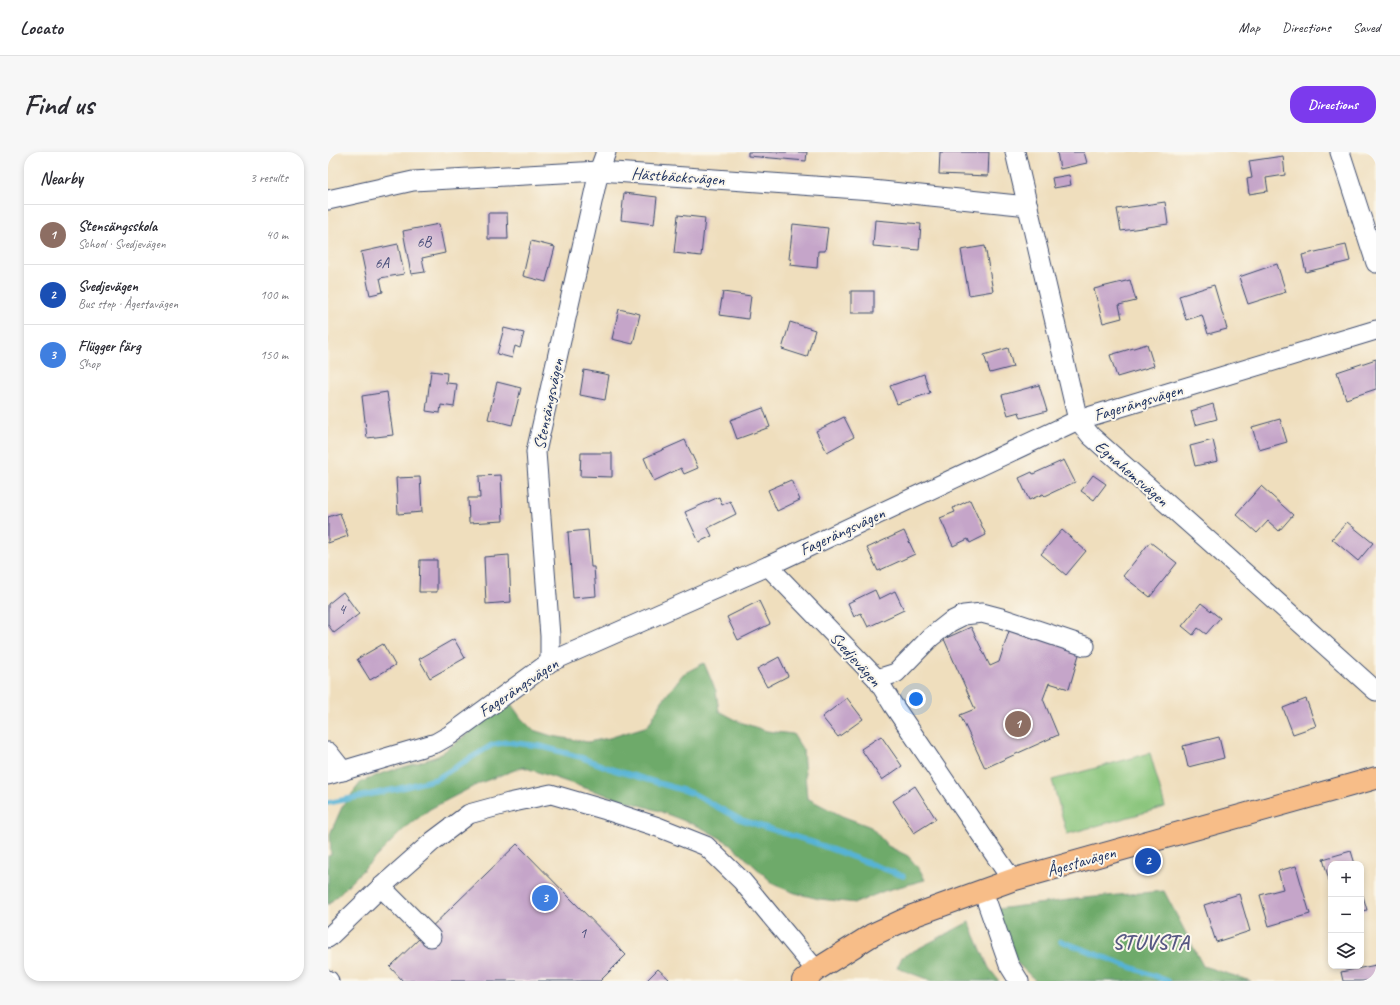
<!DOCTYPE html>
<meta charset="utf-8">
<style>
body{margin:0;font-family:Caveat,sans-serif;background:#f7f7f7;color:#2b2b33}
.controls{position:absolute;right:12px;bottom:12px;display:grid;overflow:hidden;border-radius:8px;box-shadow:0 2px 6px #0003}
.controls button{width:36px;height:36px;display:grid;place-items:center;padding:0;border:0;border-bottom:1px solid #e1e1e2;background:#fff;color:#2b2b33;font:20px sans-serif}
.you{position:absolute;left:588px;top:547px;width:14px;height:14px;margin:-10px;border:3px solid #fff;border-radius:50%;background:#1a73e8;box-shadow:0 0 0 6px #1a73e833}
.badge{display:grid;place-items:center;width:26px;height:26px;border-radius:50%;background:#7c3aed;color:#fff;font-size:13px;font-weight:700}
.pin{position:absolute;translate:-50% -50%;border:2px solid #fff;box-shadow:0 1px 4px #0006}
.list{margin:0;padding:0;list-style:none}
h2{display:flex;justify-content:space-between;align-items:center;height:52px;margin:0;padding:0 16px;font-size:17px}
h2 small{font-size:13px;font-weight:400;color:#7c7c81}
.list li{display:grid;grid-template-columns:26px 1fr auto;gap:12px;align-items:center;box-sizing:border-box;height:60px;padding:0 16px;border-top:1px solid #e1e1e2}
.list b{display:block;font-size:15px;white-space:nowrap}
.list p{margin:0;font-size:13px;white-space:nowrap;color:#7c7c81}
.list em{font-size:13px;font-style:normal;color:#7c7c81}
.icon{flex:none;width:22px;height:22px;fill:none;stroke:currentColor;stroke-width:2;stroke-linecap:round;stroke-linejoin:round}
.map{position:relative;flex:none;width:1048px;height:829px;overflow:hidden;border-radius:16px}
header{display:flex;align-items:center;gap:24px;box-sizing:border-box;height:56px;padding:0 20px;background:#fff;border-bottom:1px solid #e1e1e2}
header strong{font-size:19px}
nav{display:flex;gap:22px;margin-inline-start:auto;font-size:14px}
.intro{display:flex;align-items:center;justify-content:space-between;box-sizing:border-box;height:96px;padding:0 24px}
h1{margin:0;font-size:28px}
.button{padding:10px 18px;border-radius:16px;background:#7c3aed;color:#fff;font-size:14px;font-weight:700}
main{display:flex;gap:24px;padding:0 24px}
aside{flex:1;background:#fff;border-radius:16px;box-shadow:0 2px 6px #0003}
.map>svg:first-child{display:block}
.green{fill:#88c47a;stroke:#527a6c}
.forest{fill:#6eaa6a;stroke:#446c64}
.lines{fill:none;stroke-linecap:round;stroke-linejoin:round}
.stream{stroke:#56b3d5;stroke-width:5.5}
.building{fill:#c5a5c9}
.minor-casing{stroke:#3b496c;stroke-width:21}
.major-casing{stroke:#3b496c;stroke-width:24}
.minor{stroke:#fff;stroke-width:19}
.major{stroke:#f7bd88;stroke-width:22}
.labels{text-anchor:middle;stroke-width:4;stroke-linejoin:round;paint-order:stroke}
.number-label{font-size:15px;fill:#464c79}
.street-label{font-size:17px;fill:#1b2f5e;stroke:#fbf7ec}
.district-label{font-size:21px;font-weight:bold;letter-spacing:1px;fill:#565883;stroke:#fbf7ec}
</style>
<header>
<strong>Locato</strong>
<nav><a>Map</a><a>Directions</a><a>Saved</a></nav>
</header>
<div class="intro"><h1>Find us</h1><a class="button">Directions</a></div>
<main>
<aside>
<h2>Nearby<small>3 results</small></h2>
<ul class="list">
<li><span class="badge" style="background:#8d6e63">1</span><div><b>Stensängsskola</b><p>School · Svedjevägen</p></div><em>40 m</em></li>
<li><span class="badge" style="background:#1a4fb4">2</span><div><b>Svedjevägen</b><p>Bus stop · Ågestavägen</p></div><em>100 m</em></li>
<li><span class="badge" style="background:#3f7fe0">3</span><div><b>Flügger färg</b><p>Shop</p></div><em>150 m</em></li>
</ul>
</aside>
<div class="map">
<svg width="1048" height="829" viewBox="0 0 1048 829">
<rect width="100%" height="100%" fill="#fbf7ec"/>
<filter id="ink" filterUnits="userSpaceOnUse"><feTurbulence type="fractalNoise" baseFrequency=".025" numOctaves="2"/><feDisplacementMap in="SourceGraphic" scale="8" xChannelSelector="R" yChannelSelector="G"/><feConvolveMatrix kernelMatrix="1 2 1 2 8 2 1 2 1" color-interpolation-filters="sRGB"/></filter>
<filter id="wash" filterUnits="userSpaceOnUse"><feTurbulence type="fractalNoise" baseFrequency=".012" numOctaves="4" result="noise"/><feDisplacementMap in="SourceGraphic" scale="16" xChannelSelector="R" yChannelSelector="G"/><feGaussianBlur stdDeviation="0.9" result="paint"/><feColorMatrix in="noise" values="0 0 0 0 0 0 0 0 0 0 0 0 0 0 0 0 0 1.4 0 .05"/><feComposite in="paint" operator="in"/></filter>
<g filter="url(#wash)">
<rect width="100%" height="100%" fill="#efdebd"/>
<path class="green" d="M822,601L837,655L739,682L724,628Z"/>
<g class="forest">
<path d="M376,511L388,539L391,559L412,570L439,579L465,582L475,598L479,646L514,664L543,675L560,694L580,704L592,718L597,728L556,739L528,751L491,747L467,741L447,733L401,691L372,675L331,659L263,638L195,615L152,631L102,657L76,677L0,753V704L3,703L2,682L14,655L33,630L55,621L83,613L110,604L162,565L183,552L193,566L205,578L224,584L260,590L281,586L320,574L334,549L355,522Z"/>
<path d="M836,739L875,814L923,829H708L687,809L669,757L756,746Z"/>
<path d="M641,770L661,816L671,829H604L569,816L574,805Z"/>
</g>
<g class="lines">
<g class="stream">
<path d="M0,651L69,637L108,627L164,593L179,590L212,594L252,605L286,618L364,641L411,667L484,690L575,724"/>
<path d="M733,789L840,829"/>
</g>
</g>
<g id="blocks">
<g class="building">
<path d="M420,0H479L478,9L420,4Z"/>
<path d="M612,0H661L660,24L611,22Z"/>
<path d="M729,0H756L759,11L732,17Z"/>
<path d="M955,4L957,23L938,26L940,39L921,42L919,27L924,26L921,9Z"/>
<path d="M741,23L743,33L726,36L724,26Z"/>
<path d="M296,41L329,45L326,72L293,68Z"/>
<path d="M837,50L840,72L793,79L789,57Z"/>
<path d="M160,61H179L180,87H160Z"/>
<path d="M350,63L377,66L373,104L346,101Z"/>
<path d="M547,68L593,72L591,98L545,94Z"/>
<path d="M111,72L117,101L94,106L97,120L83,122L75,79Z"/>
<path d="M465,72L500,76L497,99H490L489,116L462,113L463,107H461Z"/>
<path d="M203,89L227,95L218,130L195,124Z"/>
<path d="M70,92L76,122L52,126L55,140L42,143L33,100Z"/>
<path d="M1018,93L1022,109L978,120L974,103Z"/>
<path d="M657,94L665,139L641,143L633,98Z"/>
<path d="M949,112L958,140L920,152L911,125Z"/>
<path d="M802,128L808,149L791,153L794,166L775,171L766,137Z"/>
<path d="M886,133L899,177L880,182L874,163L858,168L851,144Z"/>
<rect x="523" y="139" width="23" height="22"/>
<path d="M395,140L423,144L420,167L391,163Z"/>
<path d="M291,157L312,162L305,192L284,187Z"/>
<path d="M462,170L487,178L479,205L454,197Z"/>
<path d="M176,176L196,181L192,196L187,194L184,206L169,202Z"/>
<path d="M819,192L826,214L789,225L782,203Z"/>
<path d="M680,196L685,215L662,221L656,203Z"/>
<path d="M1048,207V237L1018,247L1009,220Z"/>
<path d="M256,218L281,223L277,248L252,243Z"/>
<path d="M103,219L119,221L118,231L129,232L126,255L113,253L112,261L98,259Z"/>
<path d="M596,222L602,241L569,252L562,234Z"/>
<path d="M169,230L193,236L184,273L160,267Z"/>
<path d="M711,233L719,259L693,266L691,260L680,263L674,243Z"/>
<path d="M59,240L65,283L39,286L34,244Z"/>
<path d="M885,252L889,267L867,273L863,259Z"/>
<path d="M435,256L442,275L409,287L402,268Z"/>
<path d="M516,265L526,285L499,300L488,279Z"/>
<path d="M952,267L959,290L931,298L924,275Z"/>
<path d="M357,288L370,316L356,322L353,316L326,329L316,306Z"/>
<path d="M885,288L890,309L867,314L862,294Z"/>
<path d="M253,301H284V325L252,324Z"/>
<path d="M736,308L747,330L717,344L715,342L701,348L691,326L704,320L705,322Z"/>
<path d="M173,323L175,369L141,371L140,346H152L151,324Z"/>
<path d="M765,323L778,332L766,348L753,339Z"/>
<path d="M92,325L94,360L70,362L68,326Z"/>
<path d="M463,328L472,348L449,359L440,338Z"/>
<path d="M933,334L965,363L951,379L940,369L929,381L908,362Z"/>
<path d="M391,345L394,353L402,349L408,362L380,376L384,384L371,390L357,360Z"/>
<path d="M642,348L658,383L642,391L640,387L625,394L612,366L627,360L625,356Z"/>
<path d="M12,361L20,384L0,391V365Z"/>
<path d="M1019,370L1045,391L1030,409L1004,387Z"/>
<path d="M260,378L263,415H266L268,444L245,446L240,380Z"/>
<path d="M734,378L758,399L738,423L713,402Z"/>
<path d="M576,379L587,402L550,419L539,396Z"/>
<path d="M822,390L849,411L822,445L795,424Z"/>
<path d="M181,403L183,450L158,452L156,405Z"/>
<path d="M92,408H109V440H91Z"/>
<path d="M547,438L551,447L567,439L576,458L540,475L533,461L526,465L520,451Z"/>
<path d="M15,440L31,462L6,481L0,473V452Z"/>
<path d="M431,449L442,472L410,488L399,465Z"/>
<path d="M873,451L892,466L878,482L870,476L865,483L854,474Z"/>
<path d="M643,475L662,514L671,510L682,476L752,499L741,537L721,531L715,547L730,583L657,616L632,563L647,557L616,487Z"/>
<path d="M126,487L137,506L102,526L91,507Z"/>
<path d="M55,492L67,513L42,528L29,507Z"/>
<path d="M451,505L460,524L439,535L429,517Z"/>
<path d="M519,546L535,567L510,585L494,565Z"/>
<path d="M978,547L988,574L965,582L955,556Z"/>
<path d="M553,584L574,614L554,628L533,597Z"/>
<path d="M891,585L896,606L860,615L855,594Z"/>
<path d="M587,634L608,667L586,681L565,649Z"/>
<path d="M189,692L298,803L272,829H75L62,815Z"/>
<path d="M1023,699L1027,712H1003V735L995,707Z"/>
<path d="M968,714L982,762L941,774L932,743L955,737L950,719Z"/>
<path d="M1033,737L1039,758L1033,759Z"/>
<path d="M911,742L922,779L888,790L876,753Z"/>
<path d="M1048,813V829H1015L1013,820Z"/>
<path d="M330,817L341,827L339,829H320L319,828Z"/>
</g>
</g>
</g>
<g filter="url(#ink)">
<use href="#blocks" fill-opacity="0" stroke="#3b496c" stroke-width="1"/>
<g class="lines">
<defs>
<g id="minor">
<path d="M687,0L750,268L763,284L889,396L1048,539"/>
<path d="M1012,0L1048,111"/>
<path d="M0,48L85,29L271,19L544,38L700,54"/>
<path d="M440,414L549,527L565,553L684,728"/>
<path d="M222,510V484L208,300L271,19L278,0"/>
<path d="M549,527L568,521L603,485L622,470L636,463L654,461L673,466L757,494"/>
<path d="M0,600L15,619"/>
<path d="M0,623L108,591L122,583L222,510L440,414L750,268L1048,178"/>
<path d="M53,735L103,785"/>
<path d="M655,739L681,813L691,829"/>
<path d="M0,786L53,735L105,689L141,662L181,651L223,642L278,658L330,675L378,694L414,729L488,818"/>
<path d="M0,828L1,829"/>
</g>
<path id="major" d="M475,829L488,818L544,783L587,763L684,728L1048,626"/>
</defs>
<use href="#minor" class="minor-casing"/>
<use href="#major" class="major-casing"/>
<use href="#minor" class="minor"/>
<use href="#major" class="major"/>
</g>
</g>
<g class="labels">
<g class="number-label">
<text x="96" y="95">6B</text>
<text x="54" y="116">6A</text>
<text x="14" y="462">4</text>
<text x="255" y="786">1</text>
</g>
<g class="street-label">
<text transform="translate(350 24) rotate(4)" y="6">Hästbäcksvägen</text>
<text transform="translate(810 250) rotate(-17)" y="6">Fagerängsvägen</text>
<text transform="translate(220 252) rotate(-78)" y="6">Stensängsvägen</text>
<text transform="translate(804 321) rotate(41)" y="6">Egnahemsvägen</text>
<text transform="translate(514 379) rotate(-25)" y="6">Fagerängsvägen</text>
<text transform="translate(528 507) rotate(48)" y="6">Svedjevägen</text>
<text transform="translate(190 535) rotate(-34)" y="6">Fagerängsvägen</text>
<text transform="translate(753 709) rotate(-16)" y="6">Ågestavägen</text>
</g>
<g class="district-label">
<text x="823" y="797">STUVSTA</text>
</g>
</g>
</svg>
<div class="controls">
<button>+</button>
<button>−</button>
<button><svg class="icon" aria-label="layers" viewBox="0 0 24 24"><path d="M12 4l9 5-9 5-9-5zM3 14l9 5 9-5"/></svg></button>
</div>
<div class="you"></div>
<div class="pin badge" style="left:690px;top:572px;background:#8d6e63">1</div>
<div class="pin badge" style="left:820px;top:709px;background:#1a4fb4">2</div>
<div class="pin badge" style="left:217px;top:746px;background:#3f7fe0">3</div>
</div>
</main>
